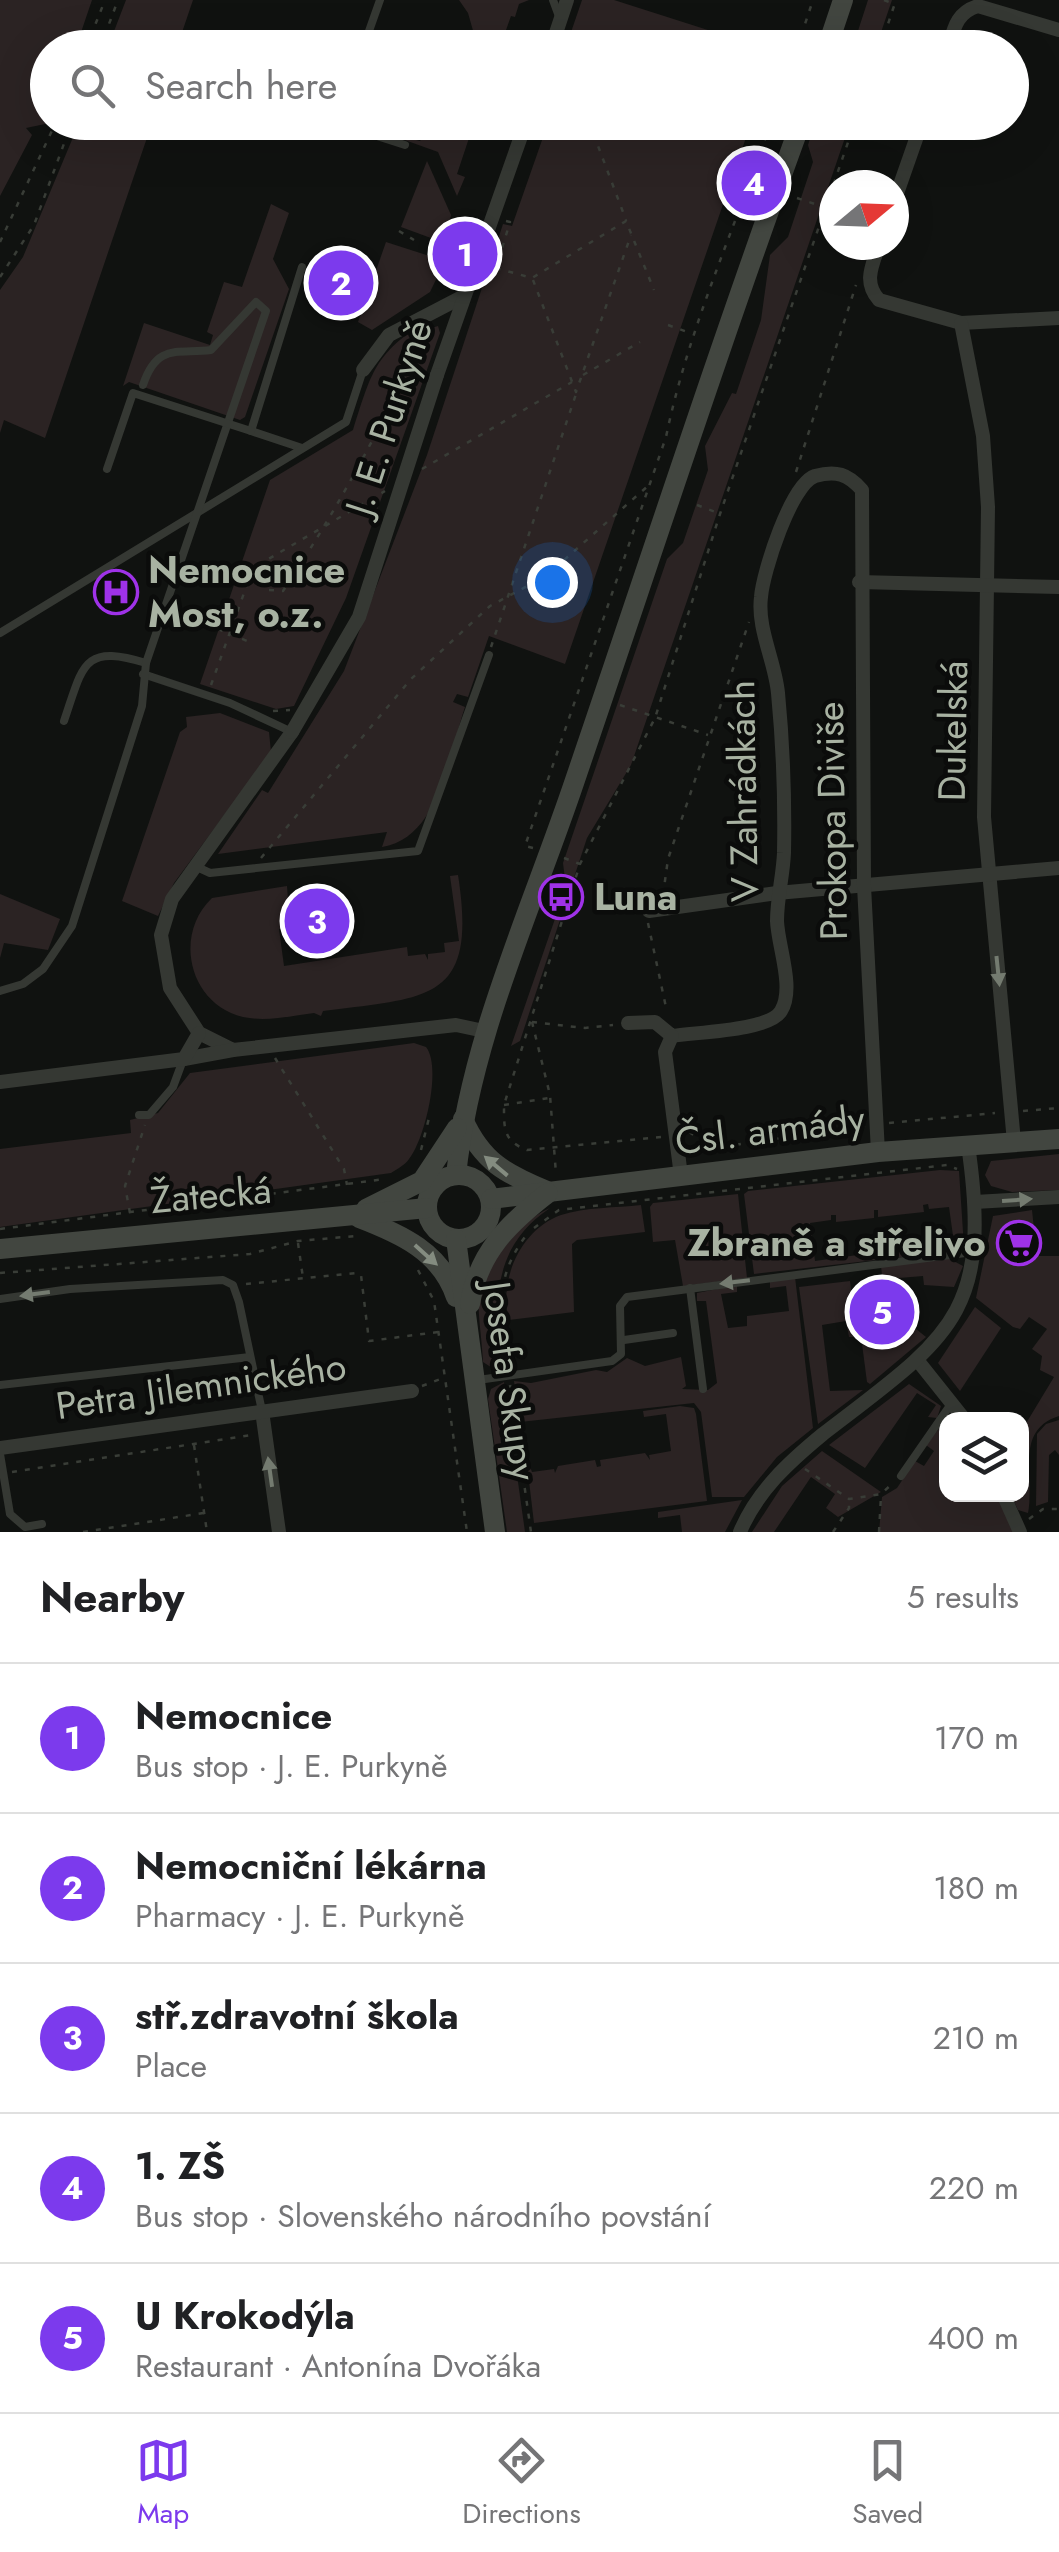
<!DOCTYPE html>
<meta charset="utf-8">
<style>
body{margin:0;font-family:Jost,sans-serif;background:#f2f2f2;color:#202124}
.controls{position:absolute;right:30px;bottom:30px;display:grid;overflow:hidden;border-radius:20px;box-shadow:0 10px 40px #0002}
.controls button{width:90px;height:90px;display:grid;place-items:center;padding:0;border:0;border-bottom:2px solid #e0e0e0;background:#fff;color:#202124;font:50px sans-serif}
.compass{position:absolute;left:819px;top:170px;width:90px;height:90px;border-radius:50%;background:#fff;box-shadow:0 10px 40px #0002;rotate:71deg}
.you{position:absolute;left:552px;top:582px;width:35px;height:35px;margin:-25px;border:8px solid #fff;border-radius:50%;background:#1a73e8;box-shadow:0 0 0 15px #1a73e833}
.badge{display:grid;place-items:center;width:65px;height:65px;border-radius:50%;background:#7c3aed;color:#fff;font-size:32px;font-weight:700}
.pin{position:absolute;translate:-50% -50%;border:5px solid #fff;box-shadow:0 2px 10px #0006}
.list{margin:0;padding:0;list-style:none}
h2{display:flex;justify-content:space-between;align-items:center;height:130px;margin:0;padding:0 40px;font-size:42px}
h2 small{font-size:32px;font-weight:400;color:#757577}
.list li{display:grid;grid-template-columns:65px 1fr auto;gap:30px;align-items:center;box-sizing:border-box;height:150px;padding:0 40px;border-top:2px solid #e0e0e0}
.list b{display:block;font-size:38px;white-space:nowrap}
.list p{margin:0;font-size:32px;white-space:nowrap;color:#757577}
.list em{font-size:32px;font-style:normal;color:#757577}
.icon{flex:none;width:55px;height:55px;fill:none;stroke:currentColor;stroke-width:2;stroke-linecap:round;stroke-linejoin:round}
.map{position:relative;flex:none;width:1059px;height:1532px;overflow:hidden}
.search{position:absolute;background:#fff;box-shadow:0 10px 40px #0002;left:30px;right:30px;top:30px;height:110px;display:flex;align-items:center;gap:25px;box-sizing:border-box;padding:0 35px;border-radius:55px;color:#757577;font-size:38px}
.sheet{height:880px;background:#fff}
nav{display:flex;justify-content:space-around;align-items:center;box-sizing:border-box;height:140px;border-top:2px solid #e0e0e0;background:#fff;font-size:28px;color:#757577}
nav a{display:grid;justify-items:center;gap:5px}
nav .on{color:#7c3aed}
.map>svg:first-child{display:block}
.green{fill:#2b2323}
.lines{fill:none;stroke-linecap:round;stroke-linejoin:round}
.path{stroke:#393d37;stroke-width:2.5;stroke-dasharray:5 8;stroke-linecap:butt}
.lane{stroke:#353833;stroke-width:8}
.street{stroke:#353833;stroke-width:14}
.secondary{stroke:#424640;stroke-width:20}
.lane-bridge{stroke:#353833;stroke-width:8}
.street-bridge{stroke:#353833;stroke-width:14}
.oneway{fill:#747b70}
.oneway2{fill:#848c80}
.labels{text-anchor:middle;stroke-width:9;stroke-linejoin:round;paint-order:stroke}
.street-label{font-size:38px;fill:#a8b2a2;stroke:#0b0c0b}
.poi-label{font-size:38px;font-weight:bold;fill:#a8b2a2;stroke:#0b0c0b;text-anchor:start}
</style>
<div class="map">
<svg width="1059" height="1532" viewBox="0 0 1059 1532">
<rect width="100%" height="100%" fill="#101210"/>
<g class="green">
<path d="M0,0H92L76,47L48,48L50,123L26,128L32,135L0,196Z"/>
<path d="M126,0H193L177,47H108Z"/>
<path d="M459,0H529L519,4L515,17L511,16L500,47L478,48L468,13Z"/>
<path d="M582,0H614L761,47H566Z"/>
<path d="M868,0H892L876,47H842L857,34Z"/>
<path d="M460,122L474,123L457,174L465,177L457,196L438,152L377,130L420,141L424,136L457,132Z"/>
<path d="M79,123H152L45,438L4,420L0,433V290L23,257Z"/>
<path d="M548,123H751L565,664L489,636L468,697L457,694L453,702L465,707C449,753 440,838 382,847L387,832L218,854L262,790L268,793L344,671L427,455L503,224L512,226Z"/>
<path d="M815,123H850L631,765L587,838L520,1041L511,1046L566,887L563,863L667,559L683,543L708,470L705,446L732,393L736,394L761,320L770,255L788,237L813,162L808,145Z"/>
<path d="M427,161L451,215L445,238L439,241L401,227Z"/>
<path d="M271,204L289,213L273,259L289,289L245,417L240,420L129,382L123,386L144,323L210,345L213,335L207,332L224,282L242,287Z"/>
<path d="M386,242L445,261L430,292L372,330L358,322Z"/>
<path d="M421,325L425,330L438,326L440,333L346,598L294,706L276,709L200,684L270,480L353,430C370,378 373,355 421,325Z"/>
<path d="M220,713L269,732L271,752L174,883L158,916L122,901L180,732L187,727L186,717Z"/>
<path d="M458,875C478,1002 429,997 323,1011L321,1016L314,1013C291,1016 266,1022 243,1017C189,1004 173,935 212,898L287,886L290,927L279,929L284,966L407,947L408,956L425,954L428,960V954L445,952L444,943L459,941L450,876Z"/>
<path d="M0,894L60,919L48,950L4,943L0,958Z"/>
<path d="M414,1043L426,1047C442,1067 425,1139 409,1159C405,1165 397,1169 391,1173L0,1227V1149L131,1133L130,1120L158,1113L190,1073Z"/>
<path d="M1059,1154V1190L1012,1192L991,1186L985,1175L991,1161Z"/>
<path d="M940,1170L959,1171L964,1247L955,1250L949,1207L929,1209L928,1204L923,1205L924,1212L878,1217V1210H874V1218L836,1222V1215H831V1220L810,1223L815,1261L928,1245V1254L754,1274L744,1194L748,1191Z"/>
<path d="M738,1194L747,1278L683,1286L675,1240L653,1242L650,1207L653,1203Z"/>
<path d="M641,1205L645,1232L577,1240L572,1244L574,1312L509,1320C498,1280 521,1229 561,1215C585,1207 616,1208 641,1205Z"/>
<path d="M550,1208C488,1250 495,1308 503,1375L483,1362C480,1305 467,1289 508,1243C521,1228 531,1216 550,1208Z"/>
<path d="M1032,1210L1034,1229H1019V1256H1059V1416C1014,1430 1035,1477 1028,1513L1018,1510L1011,1495L1022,1494V1430L1054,1377L1040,1370L1042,1356L1032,1349L1047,1329L1029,1317L1020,1329L1013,1327L976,1298L993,1216Z"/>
<path d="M946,1257L963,1266L954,1287L924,1285L923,1276L887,1279L882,1275L881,1266Z"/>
<path d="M795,1277L813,1428L777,1457L744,1497H712L701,1412L694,1403L520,1422L514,1381L531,1383L596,1370L607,1372L627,1358L645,1366L681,1357L686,1386L682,1389L708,1390L717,1383L706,1301H697V1293L737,1285V1292L721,1294L728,1328L747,1326V1316L789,1311L786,1286L770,1288V1281Z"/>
<path d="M850,1281L856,1337H849L846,1321L822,1325L830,1391L863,1390L818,1424L799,1287Z"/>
<path d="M975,1307L1001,1328L960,1391L938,1363Z"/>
<path d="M916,1329L926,1337L870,1384L867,1382L861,1336Z"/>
<path d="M504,1382L525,1532H507L488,1399L491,1389Z"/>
<path d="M909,1384L941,1406L937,1418L928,1417L936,1405L917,1393L865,1468L829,1445Z"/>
<path d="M680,1406L694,1408L696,1414L707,1501L534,1523L526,1456L532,1472L554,1469L555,1473L558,1466L595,1460L597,1467L601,1466L600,1460L645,1453L650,1460L649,1455L671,1451L666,1414L644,1417L643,1411Z"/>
<path d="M949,1416L959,1419L946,1420V1494L997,1495L1013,1532H879L882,1497L897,1488L915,1461L924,1466L934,1451L926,1445Z"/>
<path d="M1059,1420V1455L1055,1450L1049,1455L1048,1502L1036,1506L1037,1434L1046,1424Z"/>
<path d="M822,1451L881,1492L838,1517L826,1508L835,1494L811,1477L774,1532H752L782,1486Z"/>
<path d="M742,1500L725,1532H682L680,1515L658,1518V1512Z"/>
</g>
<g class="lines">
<g class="path">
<path d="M884,0L894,4"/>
<path d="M566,39L572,40L570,48"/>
<path d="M86,48L105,0"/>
<path d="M100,48L118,0"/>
<path d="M797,48L813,0"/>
<path d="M880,48L896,0"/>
<path d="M589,122L626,220"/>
<path d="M797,198L824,207"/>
<path d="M506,221L510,222L496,268L532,278L626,221L654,290"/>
<path d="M462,224L478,219"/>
<path d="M399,231L414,240"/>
<path d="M0,242L56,122"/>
<path d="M0,277L34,225L72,122"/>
<path d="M533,280L576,392L631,235"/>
<path d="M668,325L690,333"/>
<path d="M583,375L640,342"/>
<path d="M422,469L572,382"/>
<path d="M796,472L856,285"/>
<path d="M697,505L718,513"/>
<path d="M269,590L283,591C337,510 385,422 424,333"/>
<path d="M218,629L252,643"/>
<path d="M491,647L576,394"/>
<path d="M211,685L253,568L385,491"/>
<path d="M620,705L708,735"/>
<path d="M273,711L290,710"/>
<path d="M533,848L525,846L666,437C689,326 735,229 771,122"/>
<path d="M261,858L411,679L490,606L546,576L649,485"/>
<path d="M564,858L580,864"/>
<path d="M663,895L668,859L749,622"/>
<path d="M648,923L667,1012"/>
<path d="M532,1022L550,1095L556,1174"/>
<path d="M532,1022L585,1028L613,1025"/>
<path d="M275,1058L344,1169L347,1185"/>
<path d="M504,1105L549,1098"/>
<path d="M1023,1111L1059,1108"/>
<path d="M889,1123L995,1113"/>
<path d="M689,1132L713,1148L865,1126"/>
<path d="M661,1137L527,1150C503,1141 504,1128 504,1105L580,864L655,718L720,514L855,122"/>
<path d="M421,1150L430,1114"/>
<path d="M130,1213L125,1186L145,1125"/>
<path d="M534,1228L559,1210L947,1165L957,1169"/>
<path d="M0,1229L385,1179"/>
<path d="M298,1243L303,1278"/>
<path d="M418,1270L434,1301L467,1532"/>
<path d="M0,1273L250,1254L298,1241L356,1236"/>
<path d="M246,1284L356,1273L361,1275L369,1341L438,1332"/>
<path d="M508,1367C501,1313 492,1279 528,1233"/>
<path d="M510,1385L531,1532"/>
<path d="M422,1386L443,1378"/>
<path d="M194,1445L207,1532"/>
<path d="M805,1469L849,1499L881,1494L893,1483"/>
<path d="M12,1472L251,1435"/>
<path d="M1029,1519L1043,1509H1059"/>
<path d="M83,1532L204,1513"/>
<path d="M833,1532L849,1508V1501"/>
<path d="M879,1532L881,1496"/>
</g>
<g class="lane">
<path d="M553,0L560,19"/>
<path d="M363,48L380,0"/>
<path d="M349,122V127L405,145"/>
<path d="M302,448L251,431L302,267"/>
<path d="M0,633L346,422L363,370"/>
<path d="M143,674L230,703L292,732"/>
<path d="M64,721C83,666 82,643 146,663"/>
<path d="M197,867L210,873L418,851L489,655"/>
<path d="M0,991L23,984L43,969L72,926L142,706L146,663L266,311L256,302L211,350C177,354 157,343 143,385"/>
<path d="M139,1115H149L173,1087L183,1060"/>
<path d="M690,1288L703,1389"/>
<path d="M0,1299L70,1289L223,1280L233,1285L239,1302L262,1411"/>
<path d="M624,1340L673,1333"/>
<path d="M478,1380L612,1361L621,1354L620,1306L627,1297L973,1252"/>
<path d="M0,1385L250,1357"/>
<path d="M0,1454L10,1514L25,1527L42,1524"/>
<path d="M901,1476L951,1404"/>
</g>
<g class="street">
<path d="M551,48L567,0"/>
<path d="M948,48C954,28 957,12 978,6L1059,30"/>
<path d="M894,202L922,122"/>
<path d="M879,245C872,266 863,282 879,300L961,323L1059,318"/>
<path d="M961,323L983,436L988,507L984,817L1014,1142"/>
<path d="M363,370L389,335L462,297"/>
<path d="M437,375L526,122"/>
<path d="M859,582L1059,587"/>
<path d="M292,732L172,899L161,935L170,988L199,1033L233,1050L456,1025L484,1031"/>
<path d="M649,911L777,893L1059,868"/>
<path d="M628,1023L655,1022L672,1036C696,1032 769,1031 781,1011C795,988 778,947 777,921C777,898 783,876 784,853C785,801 783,745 778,693C775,661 757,629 761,597C763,572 791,484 815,476C836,470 848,474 862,490L864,886L878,1152"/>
<path d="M672,1036L665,1052L681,1176"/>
<path d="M184,1059L233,1050"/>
<path d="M0,1082L184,1059L199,1033"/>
<path d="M975,1202L1059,1197"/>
<path d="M918,1361L965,1420"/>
<path d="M262,1411L279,1532"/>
<path d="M0,1448L412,1391"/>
<path d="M1003,1494L1020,1532"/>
<path d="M740,1532C757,1491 789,1462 823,1434C949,1337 993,1316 968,1145"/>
</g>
<g class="secondary">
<path d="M827,48L843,0"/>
<path d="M463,1119C482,1162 506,1174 547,1191"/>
<path d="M456,1175C471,1038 530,913 574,783C649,563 721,341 801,122"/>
<circle cx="459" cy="1207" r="32"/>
<path d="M491,1199L878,1152L1059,1139"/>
<path d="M366,1209L422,1181L457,1128"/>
<path d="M359,1218C401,1234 441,1252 456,1297"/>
<path d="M456,1239L495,1532"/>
<path d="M0,1249L427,1208"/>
<path d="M470,1304C478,1253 509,1223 548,1193"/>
</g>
<path class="lane-bridge" d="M107,469L133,393L251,431"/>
<path class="street-bridge" d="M292,732L359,617L437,375"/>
</g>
<defs><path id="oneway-solid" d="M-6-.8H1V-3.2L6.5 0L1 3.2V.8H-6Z" transform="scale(2.5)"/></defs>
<g class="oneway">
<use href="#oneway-solid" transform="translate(998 971) rotate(84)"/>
<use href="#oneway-solid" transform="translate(1017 1200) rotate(-4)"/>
<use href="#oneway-solid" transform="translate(735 1282) rotate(173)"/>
<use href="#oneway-solid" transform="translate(35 1294) rotate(172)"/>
<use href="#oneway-solid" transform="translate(270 1472) rotate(-98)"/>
</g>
<g class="oneway2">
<use href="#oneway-solid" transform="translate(496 1166) rotate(-140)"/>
<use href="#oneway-solid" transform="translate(426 1255) rotate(42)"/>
</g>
<defs>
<symbol id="hospital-ring" viewBox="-11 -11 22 22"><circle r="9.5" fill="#0b0c0b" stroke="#9f32e8" stroke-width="1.5"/><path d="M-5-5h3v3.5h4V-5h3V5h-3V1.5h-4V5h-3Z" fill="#9f32e8"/></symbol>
<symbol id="bus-ring" viewBox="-11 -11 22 22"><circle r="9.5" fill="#0b0c0b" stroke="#9f32e8" stroke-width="1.5"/><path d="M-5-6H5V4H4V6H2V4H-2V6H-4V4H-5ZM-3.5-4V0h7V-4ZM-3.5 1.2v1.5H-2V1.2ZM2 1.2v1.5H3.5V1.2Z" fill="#9f32e8"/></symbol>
<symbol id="supermarket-ring" viewBox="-11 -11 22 22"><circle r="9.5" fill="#0b0c0b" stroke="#9f32e8" stroke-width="1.5"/><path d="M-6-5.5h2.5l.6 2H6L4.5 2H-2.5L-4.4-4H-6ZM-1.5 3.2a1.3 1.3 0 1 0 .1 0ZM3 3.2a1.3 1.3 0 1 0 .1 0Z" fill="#9f32e8"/></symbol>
</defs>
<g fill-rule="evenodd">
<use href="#hospital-ring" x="91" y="567" width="50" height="50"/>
<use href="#bus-ring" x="536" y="872" width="50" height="50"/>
<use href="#supermarket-ring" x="994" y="1218" width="50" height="50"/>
</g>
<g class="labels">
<g class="street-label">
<text transform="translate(389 417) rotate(-72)" y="13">J. E. Purkyně</text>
<text transform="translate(953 731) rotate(-89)" y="13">Dukelská</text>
<text transform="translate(743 791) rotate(-91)" y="13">V Zahrádkách</text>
<text transform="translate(832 821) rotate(-91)" y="13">Prokopa Diviše</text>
<text transform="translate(770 1130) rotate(-7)" y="13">Čsl. armády</text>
<text transform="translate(211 1195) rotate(-5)" y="13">Žatecká</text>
<text transform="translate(510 1381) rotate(82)" y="13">Josefa Skupy</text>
<text transform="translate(201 1386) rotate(-8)" y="13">Petra Jilemnického</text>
</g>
<g class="poi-label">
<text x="148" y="583">Nemocnice<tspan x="148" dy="44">Most, o.z.</tspan></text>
<text x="594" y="910">Luna</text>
<text x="986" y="1256" text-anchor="end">Zbraně a střelivo</text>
</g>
</g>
</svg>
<div class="controls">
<button><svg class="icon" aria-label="layers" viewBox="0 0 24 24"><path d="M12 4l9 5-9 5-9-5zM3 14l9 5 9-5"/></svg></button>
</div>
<svg class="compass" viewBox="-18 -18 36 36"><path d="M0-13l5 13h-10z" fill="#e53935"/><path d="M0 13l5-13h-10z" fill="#757577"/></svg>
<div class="you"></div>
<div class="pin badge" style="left:465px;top:254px">1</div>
<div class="pin badge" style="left:341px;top:283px">2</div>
<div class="pin badge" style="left:317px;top:921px">3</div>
<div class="pin badge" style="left:754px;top:183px">4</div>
<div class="pin badge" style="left:882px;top:1312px">5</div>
<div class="search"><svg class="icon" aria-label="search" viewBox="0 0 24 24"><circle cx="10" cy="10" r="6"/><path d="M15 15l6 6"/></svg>Search here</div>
</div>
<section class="sheet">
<h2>Nearby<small>5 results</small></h2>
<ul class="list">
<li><span class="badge">1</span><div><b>Nemocnice</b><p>Bus stop · J. E. Purkyně</p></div><em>170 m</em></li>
<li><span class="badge">2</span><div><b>Nemocniční lékárna</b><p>Pharmacy · J. E. Purkyně</p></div><em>180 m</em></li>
<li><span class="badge">3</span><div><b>stř.zdravotní škola</b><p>Place</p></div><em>210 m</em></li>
<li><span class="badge">4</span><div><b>1. ZŠ</b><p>Bus stop · Slovenského národního povstání</p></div><em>220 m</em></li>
<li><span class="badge">5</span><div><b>U Krokodýla</b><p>Restaurant · Antonína Dvořáka</p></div><em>400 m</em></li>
</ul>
</section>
<nav>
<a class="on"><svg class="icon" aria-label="map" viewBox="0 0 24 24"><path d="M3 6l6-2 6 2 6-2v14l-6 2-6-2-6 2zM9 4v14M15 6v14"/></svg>Map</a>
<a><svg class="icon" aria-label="directions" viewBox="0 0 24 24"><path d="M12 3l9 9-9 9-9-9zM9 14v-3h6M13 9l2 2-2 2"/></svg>Directions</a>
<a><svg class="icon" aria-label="saved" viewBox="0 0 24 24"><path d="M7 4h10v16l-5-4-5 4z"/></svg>Saved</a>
</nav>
